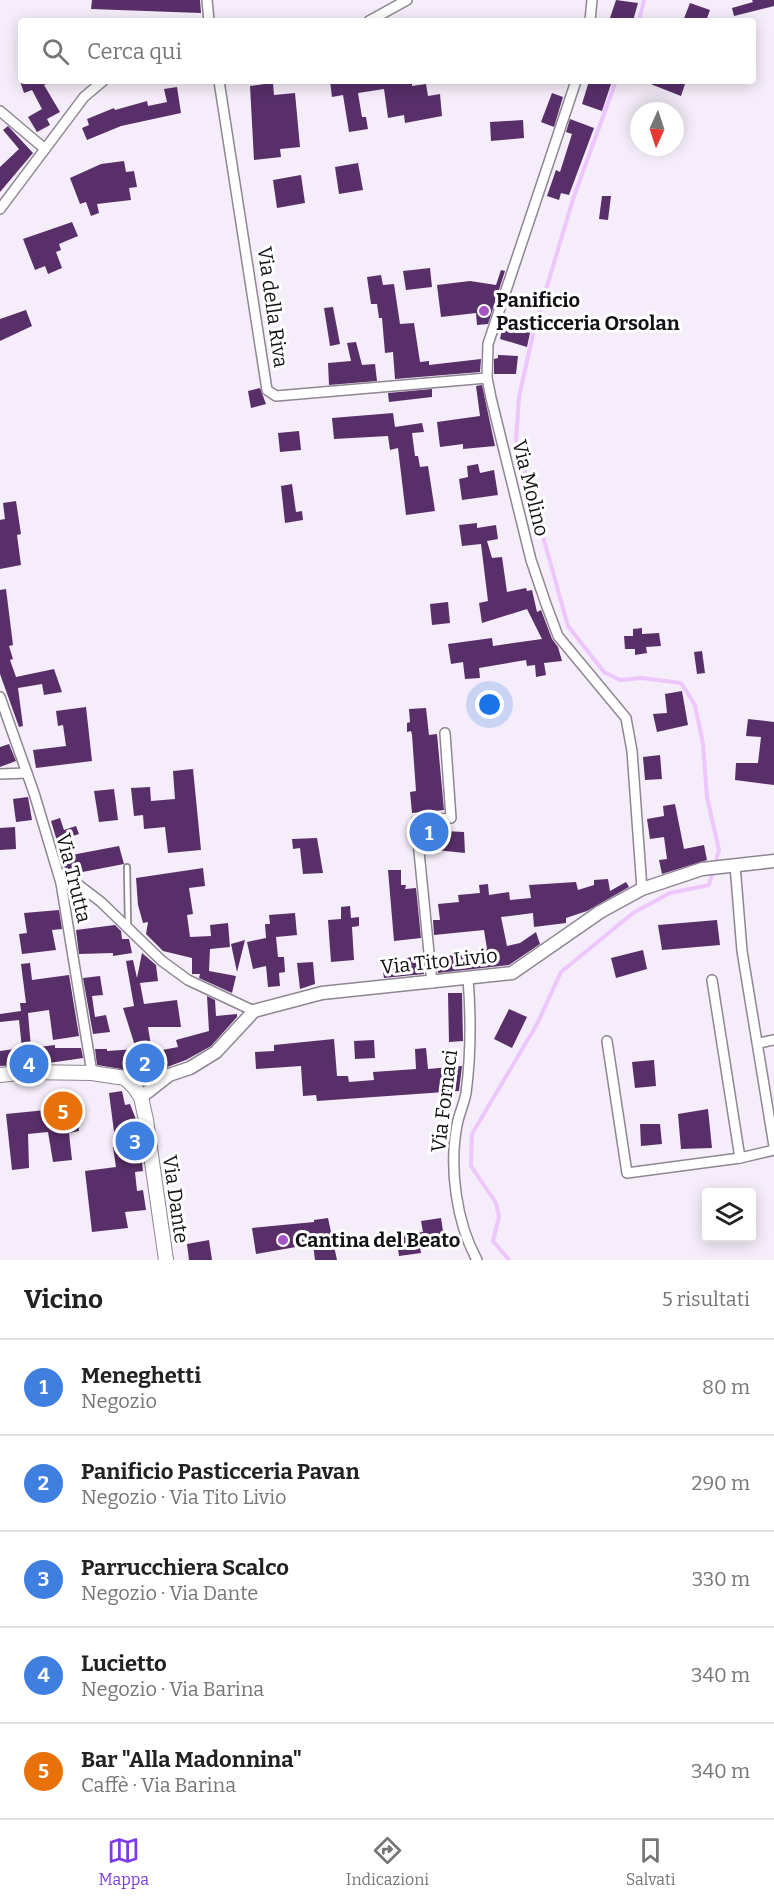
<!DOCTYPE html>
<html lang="it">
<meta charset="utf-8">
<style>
body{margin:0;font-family:Bitter,serif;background:#f2f2f2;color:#222}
.controls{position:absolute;right:18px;bottom:18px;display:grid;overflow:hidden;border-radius:6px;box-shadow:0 3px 15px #0003}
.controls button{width:54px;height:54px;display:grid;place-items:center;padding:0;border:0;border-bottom:2px solid #e0e0e0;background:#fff;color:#222;font:30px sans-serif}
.compass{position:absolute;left:630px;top:102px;width:54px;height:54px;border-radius:50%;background:#fff;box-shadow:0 3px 15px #0003;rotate:183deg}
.you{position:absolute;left:490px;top:705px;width:21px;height:21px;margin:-15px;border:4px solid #fff;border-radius:50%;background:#1a73e8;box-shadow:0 0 0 9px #1a73e833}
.badge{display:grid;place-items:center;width:39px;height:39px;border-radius:50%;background:#7c3aed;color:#fff;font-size:20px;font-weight:700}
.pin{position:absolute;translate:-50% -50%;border:3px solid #fff;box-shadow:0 2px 6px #0006}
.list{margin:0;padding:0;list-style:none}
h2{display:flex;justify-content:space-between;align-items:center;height:78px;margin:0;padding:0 24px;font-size:26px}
h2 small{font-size:20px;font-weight:400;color:#767676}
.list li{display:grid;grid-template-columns:39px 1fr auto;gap:18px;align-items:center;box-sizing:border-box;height:96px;padding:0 24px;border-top:2px solid #e0e0e0}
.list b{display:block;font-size:22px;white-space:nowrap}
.list p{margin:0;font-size:20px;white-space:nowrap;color:#767676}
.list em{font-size:20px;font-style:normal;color:#767676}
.icon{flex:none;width:33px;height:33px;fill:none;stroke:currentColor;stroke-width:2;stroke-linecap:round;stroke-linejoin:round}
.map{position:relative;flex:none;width:774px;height:1260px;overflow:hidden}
.search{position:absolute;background:#fff;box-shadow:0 3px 15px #0003;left:18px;right:18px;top:18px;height:66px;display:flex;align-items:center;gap:15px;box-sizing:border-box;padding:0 21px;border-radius:6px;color:#767676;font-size:22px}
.sheet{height:558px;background:#fff}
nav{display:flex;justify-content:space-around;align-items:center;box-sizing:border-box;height:84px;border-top:2px solid #e0e0e0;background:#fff;font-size:16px;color:#767676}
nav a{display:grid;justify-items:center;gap:3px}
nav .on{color:#7c3aed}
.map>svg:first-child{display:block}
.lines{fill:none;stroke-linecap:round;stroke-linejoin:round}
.stream{stroke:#ecc6fd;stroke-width:4}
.building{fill:#582f69}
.service-casing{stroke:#8e8691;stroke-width:8}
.minor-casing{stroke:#8e8691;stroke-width:12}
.tertiary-casing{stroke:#8e8691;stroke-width:15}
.secondary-casing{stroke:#8e8691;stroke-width:16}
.service{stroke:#fff;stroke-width:4.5}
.minor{stroke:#fff;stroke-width:9}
.tertiary{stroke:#fff;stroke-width:12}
.secondary{stroke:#fff;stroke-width:14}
.poi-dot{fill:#a655c6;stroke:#fff;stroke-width:2}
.labels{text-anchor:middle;stroke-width:6;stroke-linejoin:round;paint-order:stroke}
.poi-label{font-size:20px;font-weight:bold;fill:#141116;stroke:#fff;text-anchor:start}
.street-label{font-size:20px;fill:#141116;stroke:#fff}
</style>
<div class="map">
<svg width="774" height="1260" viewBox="0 0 774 1260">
<rect width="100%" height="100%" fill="#f5edf9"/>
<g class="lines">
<g class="stream">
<path d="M639,21L644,0"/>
<path d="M509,1260L493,1241L499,1217L496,1203L471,1166L472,1134L537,1024L561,972L633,913L670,893L709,885L719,850L707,797L703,744L695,705L681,683L642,678L620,680L604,672L568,626L516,440L519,397L534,330L573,199L616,81"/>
</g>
</g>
<g class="building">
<path d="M92,0H200L201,13L91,9Z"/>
<path d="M616,0L638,3L633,21H609Z"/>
<path d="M752,0H774V6L734,16L732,8L753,2Z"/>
<path d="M690,3L710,10L706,21H683Z"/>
<path d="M20,81H53L44,85L60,112L47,119L50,125L37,132L28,117L42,109L32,90L24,93Z"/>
<path d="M330,81H412V86L426,84L428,96L440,94L442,116L405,123L404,115L388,118L384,89L358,93L362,117H366L368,129L349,132L343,95L332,97Z"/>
<path d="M589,81H612L602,111L582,104Z"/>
<path d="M643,81H686L681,96Z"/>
<path d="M273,83L274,95L295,93L300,147L280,149L281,157L254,160L250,86Z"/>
<path d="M177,87L181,113L121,126L87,140L82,128L89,125L87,119L114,108L115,110L147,101L148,106L167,102L164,89Z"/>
<path d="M552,93L563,97L554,127L541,122Z"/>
<path d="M570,119L594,128L569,195L561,193L559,200L547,196L556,170L560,172L572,134L566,132Z"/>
<path d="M523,120L524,138L491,141L490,122Z"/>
<path d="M8,126L33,153L0,192V167L19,149L3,130Z"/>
<path d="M124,161L126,172L134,171L137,187L129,188L131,200L97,204L99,213L91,216L86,202L80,204L70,178L101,164Z"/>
<path d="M358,163L363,190L339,194L335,167Z"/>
<path d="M301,175L305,203L277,208L273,180Z"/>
<path d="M602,196H611L608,220L599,219Z"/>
<path d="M72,222L78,236L59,244L61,250L56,252L62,268L48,274L45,266L35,270L23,239Z"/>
<path d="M430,268L432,287L406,290L403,271Z"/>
<path d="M501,270L505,271L488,324L477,325L476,313L441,317L437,285L470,281L496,285Z"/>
<path d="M381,275L383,285L394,284L400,324L414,323L420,362L429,361V365L481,359L480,372L395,379L393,352L385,353L382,318H379L377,304H371L367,277Z"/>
<path d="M333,307L340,344L330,346L324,308Z"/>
<path d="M26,310L32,326L0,341V319Z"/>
<path d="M503,325L530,333L527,347L500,339Z"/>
<path d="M356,342L362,365L375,364L377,381L329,385L328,363L351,361L347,343Z"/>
<path d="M498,355L518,356L516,374H494V359L498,358Z"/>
<path d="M482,385L495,446L463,449V444L440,447L437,422L480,416L476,386Z"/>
<path d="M260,388L266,404L251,408L248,391Z"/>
<path d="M432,389V397L389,402L388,393Z"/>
<path d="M393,413L395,427L422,423L424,432L412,433L415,456H418L420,467L428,466L435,511L406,515L398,448L390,450L388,436L334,439L332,418Z"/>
<path d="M299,431L301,450L280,452L278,433Z"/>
<path d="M478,464L480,473L494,470L498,495L462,500L459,479L468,477L467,466Z"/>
<path d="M292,484L296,512L302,511L303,520L285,523L281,486Z"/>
<path d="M16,501L21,534L17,535L21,565L0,569V520L5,519L3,503Z"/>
<path d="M477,523V528L496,525L498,539L487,541L492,558L502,557L507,592L526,588L527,591L532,590L537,612L541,610L552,639L558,647L562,661L544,663L546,675L536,677L535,665L527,666L526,660L479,668L480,678L465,679L463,662L451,664L448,644L492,638L493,646L542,639L527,609L482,623L479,603L488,601L481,544L462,546L459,525Z"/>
<path d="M6,589L13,645L9,646L13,659L10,660L16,677L54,669L62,692L44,695L42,684L18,688L23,726L19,727L0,674V590Z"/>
<path d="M448,602L450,623L432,625L430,604Z"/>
<path d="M642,628V634L659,633L661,646L646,647L647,653L635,655V649H625L624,636H633V629Z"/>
<path d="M702,651L705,673L697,674L694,652Z"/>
<path d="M682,691L688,725L657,732L653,714L667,713L665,694Z"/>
<path d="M86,707L92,761L36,768L33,750L66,746L63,725L58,726L56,711Z"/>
<path d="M426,708L429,735L437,734L444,810L412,813L410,792L416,791L412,735L411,731L407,732V723L410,722L409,709Z"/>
<path d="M748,719L774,722V785L735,780L736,763H758L761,737L746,736Z"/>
<path d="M9,744L16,761L0,767V747Z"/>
<path d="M660,755L662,779L645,780L643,757Z"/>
<path d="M193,769L201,850L168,853L165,827L144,829L143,815L134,816L131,788L150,787L151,801L175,799L173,771Z"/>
<path d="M114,789L118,820L99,822L94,791Z"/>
<path d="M28,797L32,820L16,822L13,799Z"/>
<path d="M675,804L684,849L704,845L707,860L662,874L659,860L667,859L664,837L650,839L647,819L664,816L663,806Z"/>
<path d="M60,818L64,830L76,826L79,834L57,841L51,821Z"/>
<path d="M15,827L16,849L0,850V828Z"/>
<path d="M424,830L464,832L465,853L426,849Z"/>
<path d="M317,838L323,873L303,874L300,848L293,849L292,839Z"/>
<path d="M119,846L124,864L67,875L61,857Z"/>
<path d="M203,868L205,886L189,888L193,914L187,915L190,937L211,936L210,925L228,923L230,947L210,949L209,971L236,976L232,993L199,978L200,974H192V958L163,951L146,934L148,922L143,923L138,905L136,878Z"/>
<path d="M388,870H401V885H406L405,889L416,888L421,938L394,941Z"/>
<path d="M608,879L610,891L626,882L629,887L587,911L566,918V923L534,927L533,913L501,917L507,946L520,943L536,932L540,944L509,965L438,973L436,958L487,949L484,930L434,935L433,920H440L438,904L459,902L458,895L480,893L479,885L488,884L489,895L509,892L510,900L531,898L529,885L576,882L578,890L594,885V880Z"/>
<path d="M350,906L351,918L359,917V926L352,927L354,960L331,962L328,920L341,919V907Z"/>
<path d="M59,910L62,929L52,930L56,950L22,954L19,934L27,933L24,913Z"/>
<path d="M295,913L297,935L276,937L278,957H284L285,972L279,973L280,986L268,987L266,966L253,969L247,942L266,938L265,924H270L269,915Z"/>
<path d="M717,920L720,945L662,950L658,925Z"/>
<path d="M115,925L121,931L122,939H129L132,953L113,956V953L79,954L76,930Z"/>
<path d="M245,940L237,972L231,944Z"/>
<path d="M643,950L647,969L616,978L611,958Z"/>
<path d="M142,953L156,965L158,981L140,983L144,1004L177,1000L181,1027H148L152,1052L178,1047L176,1040L209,1031L207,996L215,1000L216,1016L237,1014V1017L211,1046L186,1060L167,1067L127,1070L97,1065L95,1049H107V1051L136,1049L123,1008L134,1006L126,961L133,960L137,978Z"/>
<path d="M420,955L424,974L384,978L382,964Z"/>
<path d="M313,962L315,984L300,989L297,963Z"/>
<path d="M30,963L32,980L69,975L79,1036L53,1040L49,1010L28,1013L31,1048L55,1045V1048H81L83,1058L49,1063L0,1066V1051L22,1048L19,1020L0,1022V1014L21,1011L20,1003H26L21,964Z"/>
<path d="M100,976L103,995L92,996L95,1017L106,1015L110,1032L93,1034L83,978Z"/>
<path d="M448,993H462L463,1041L449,1042Z"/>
<path d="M509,1009L527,1017L512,1048L494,1039Z"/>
<path d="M334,1039L337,1076H348L349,1082L374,1080L373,1072L416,1069L415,1049L426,1048L428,1069L462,1066L459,1091L317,1101L316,1095L303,1096L301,1066L256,1069L255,1052L274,1051V1045Z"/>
<path d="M374,1040L375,1058L355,1059L354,1041Z"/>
<path d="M654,1060L656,1086L635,1088L632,1062Z"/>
<path d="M122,1091L125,1105L130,1104L137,1122L143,1171L135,1172L137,1191L143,1190L146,1210L125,1212L128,1228L92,1232L85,1171L116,1167L113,1147H116L109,1093Z"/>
<path d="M76,1107L79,1131L69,1133L72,1160L53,1162L48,1132L28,1134L29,1168L12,1170L6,1114Z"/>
<path d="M708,1109L712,1148L681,1149L678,1114Z"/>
<path d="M640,1124H660L662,1144L641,1146Z"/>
<path d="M328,1218L337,1260H315L313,1244L256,1254L252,1228L314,1222V1220Z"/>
<path d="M441,1218L445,1244L420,1247L421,1253L399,1256L396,1235L423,1232L421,1221Z"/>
<path d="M209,1240L212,1260H189L187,1244Z"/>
</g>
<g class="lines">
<defs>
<path id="service" d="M127,867L128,926"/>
<g id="minor">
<path d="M207,0L209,21"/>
<path d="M369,21L407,0"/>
<path d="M590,21L592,0"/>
<path d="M219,81L267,390L276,396L487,378"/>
<path d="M576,81L488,344L487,378L491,398L531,560L546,604L558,636L626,718L632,751L642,889"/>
<path d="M0,111L45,149"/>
<path d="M0,209L84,97L103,81"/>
<path d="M0,697L34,793L61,883L92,1073"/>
<path d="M0,774L27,773"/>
<path d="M735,865L742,951L774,1146"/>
<path d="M61,883L80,886L101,902L162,961L188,980L254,1011"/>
<path d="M468,978C471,1016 471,1055 466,1093C464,1104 459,1114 457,1125C449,1167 456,1222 477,1260"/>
<path d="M712,980L740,1158"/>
<path d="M432,983L416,821L451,818L445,733"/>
<path d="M607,1041L627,1173L740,1158L774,1150"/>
<path d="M759,1043L774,1040"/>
</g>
<g id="tertiary">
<path d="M125,1078L167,1075"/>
<path d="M141,1097L169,1075L190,1068L216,1052L254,1011L322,993L512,973L600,912L642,889L702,869L774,861"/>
</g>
<path id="secondary" d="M0,1075L27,1072L92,1073L125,1078L135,1088L141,1097L146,1120L166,1260"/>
</defs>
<use href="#service" class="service-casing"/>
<use href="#minor" class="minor-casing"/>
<use href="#tertiary" class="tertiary-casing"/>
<use href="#secondary" class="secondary-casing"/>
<use href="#service" class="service"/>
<use href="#minor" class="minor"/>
<use href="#tertiary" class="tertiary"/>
<use href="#secondary" class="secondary"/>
</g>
<g class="poi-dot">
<circle cx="484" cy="311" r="6"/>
<circle cx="283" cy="1240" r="6"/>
</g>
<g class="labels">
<g class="poi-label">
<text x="496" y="307">Panificio<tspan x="496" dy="23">Pasticceria Orsolan</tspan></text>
<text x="295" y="1247">Cantina del Beato</text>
</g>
<g class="street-label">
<text transform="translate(273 307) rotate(82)" y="7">Via della Riva</text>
<text transform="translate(531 488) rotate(76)" y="7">Via Molino</text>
<text transform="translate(74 878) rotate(76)" y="7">Via Trutta</text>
<text transform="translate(439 961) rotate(-6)" y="7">Via Tito Livio</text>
<text transform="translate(444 1101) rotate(-83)" y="7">Via Fornaci</text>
<text transform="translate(176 1199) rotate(82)" y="7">Via Dante</text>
</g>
</g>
</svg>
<div class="controls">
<button><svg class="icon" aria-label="layers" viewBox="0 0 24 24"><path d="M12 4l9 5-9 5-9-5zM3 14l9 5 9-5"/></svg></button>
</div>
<svg class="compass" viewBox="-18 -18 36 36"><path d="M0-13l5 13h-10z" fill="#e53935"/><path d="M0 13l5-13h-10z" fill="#767676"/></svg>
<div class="you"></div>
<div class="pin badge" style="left:429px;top:832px;background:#3f7fe0">1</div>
<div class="pin badge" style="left:145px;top:1063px;background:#3f7fe0">2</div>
<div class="pin badge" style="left:135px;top:1141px;background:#3f7fe0">3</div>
<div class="pin badge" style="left:29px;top:1064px;background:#3f7fe0">4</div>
<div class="pin badge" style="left:63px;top:1111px;background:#e8710a">5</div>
<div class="search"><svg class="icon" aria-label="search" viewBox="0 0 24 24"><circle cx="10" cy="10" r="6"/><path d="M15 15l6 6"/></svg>Cerca qui</div>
</div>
<section class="sheet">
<h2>Vicino<small>5 risultati</small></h2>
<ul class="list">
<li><span class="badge" style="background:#3f7fe0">1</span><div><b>Meneghetti</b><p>Negozio</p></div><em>80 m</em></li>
<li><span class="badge" style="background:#3f7fe0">2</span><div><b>Panificio Pasticceria Pavan</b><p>Negozio · Via Tito Livio</p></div><em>290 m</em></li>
<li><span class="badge" style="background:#3f7fe0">3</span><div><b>Parrucchiera Scalco</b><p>Negozio · Via Dante</p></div><em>330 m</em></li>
<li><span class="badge" style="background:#3f7fe0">4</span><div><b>Lucietto</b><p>Negozio · Via Barina</p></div><em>340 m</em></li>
<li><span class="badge" style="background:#e8710a">5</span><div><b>Bar &quot;Alla Madonnina&quot;</b><p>Caffè · Via Barina</p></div><em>340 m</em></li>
</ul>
</section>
<nav>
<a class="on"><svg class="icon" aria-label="map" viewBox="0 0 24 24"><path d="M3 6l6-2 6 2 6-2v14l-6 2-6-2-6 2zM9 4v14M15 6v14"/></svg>Mappa</a>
<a><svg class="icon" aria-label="directions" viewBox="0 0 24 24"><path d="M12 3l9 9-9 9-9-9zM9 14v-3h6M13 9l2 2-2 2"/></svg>Indicazioni</a>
<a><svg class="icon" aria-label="saved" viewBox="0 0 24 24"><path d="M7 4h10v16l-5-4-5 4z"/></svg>Salvati</a>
</nav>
